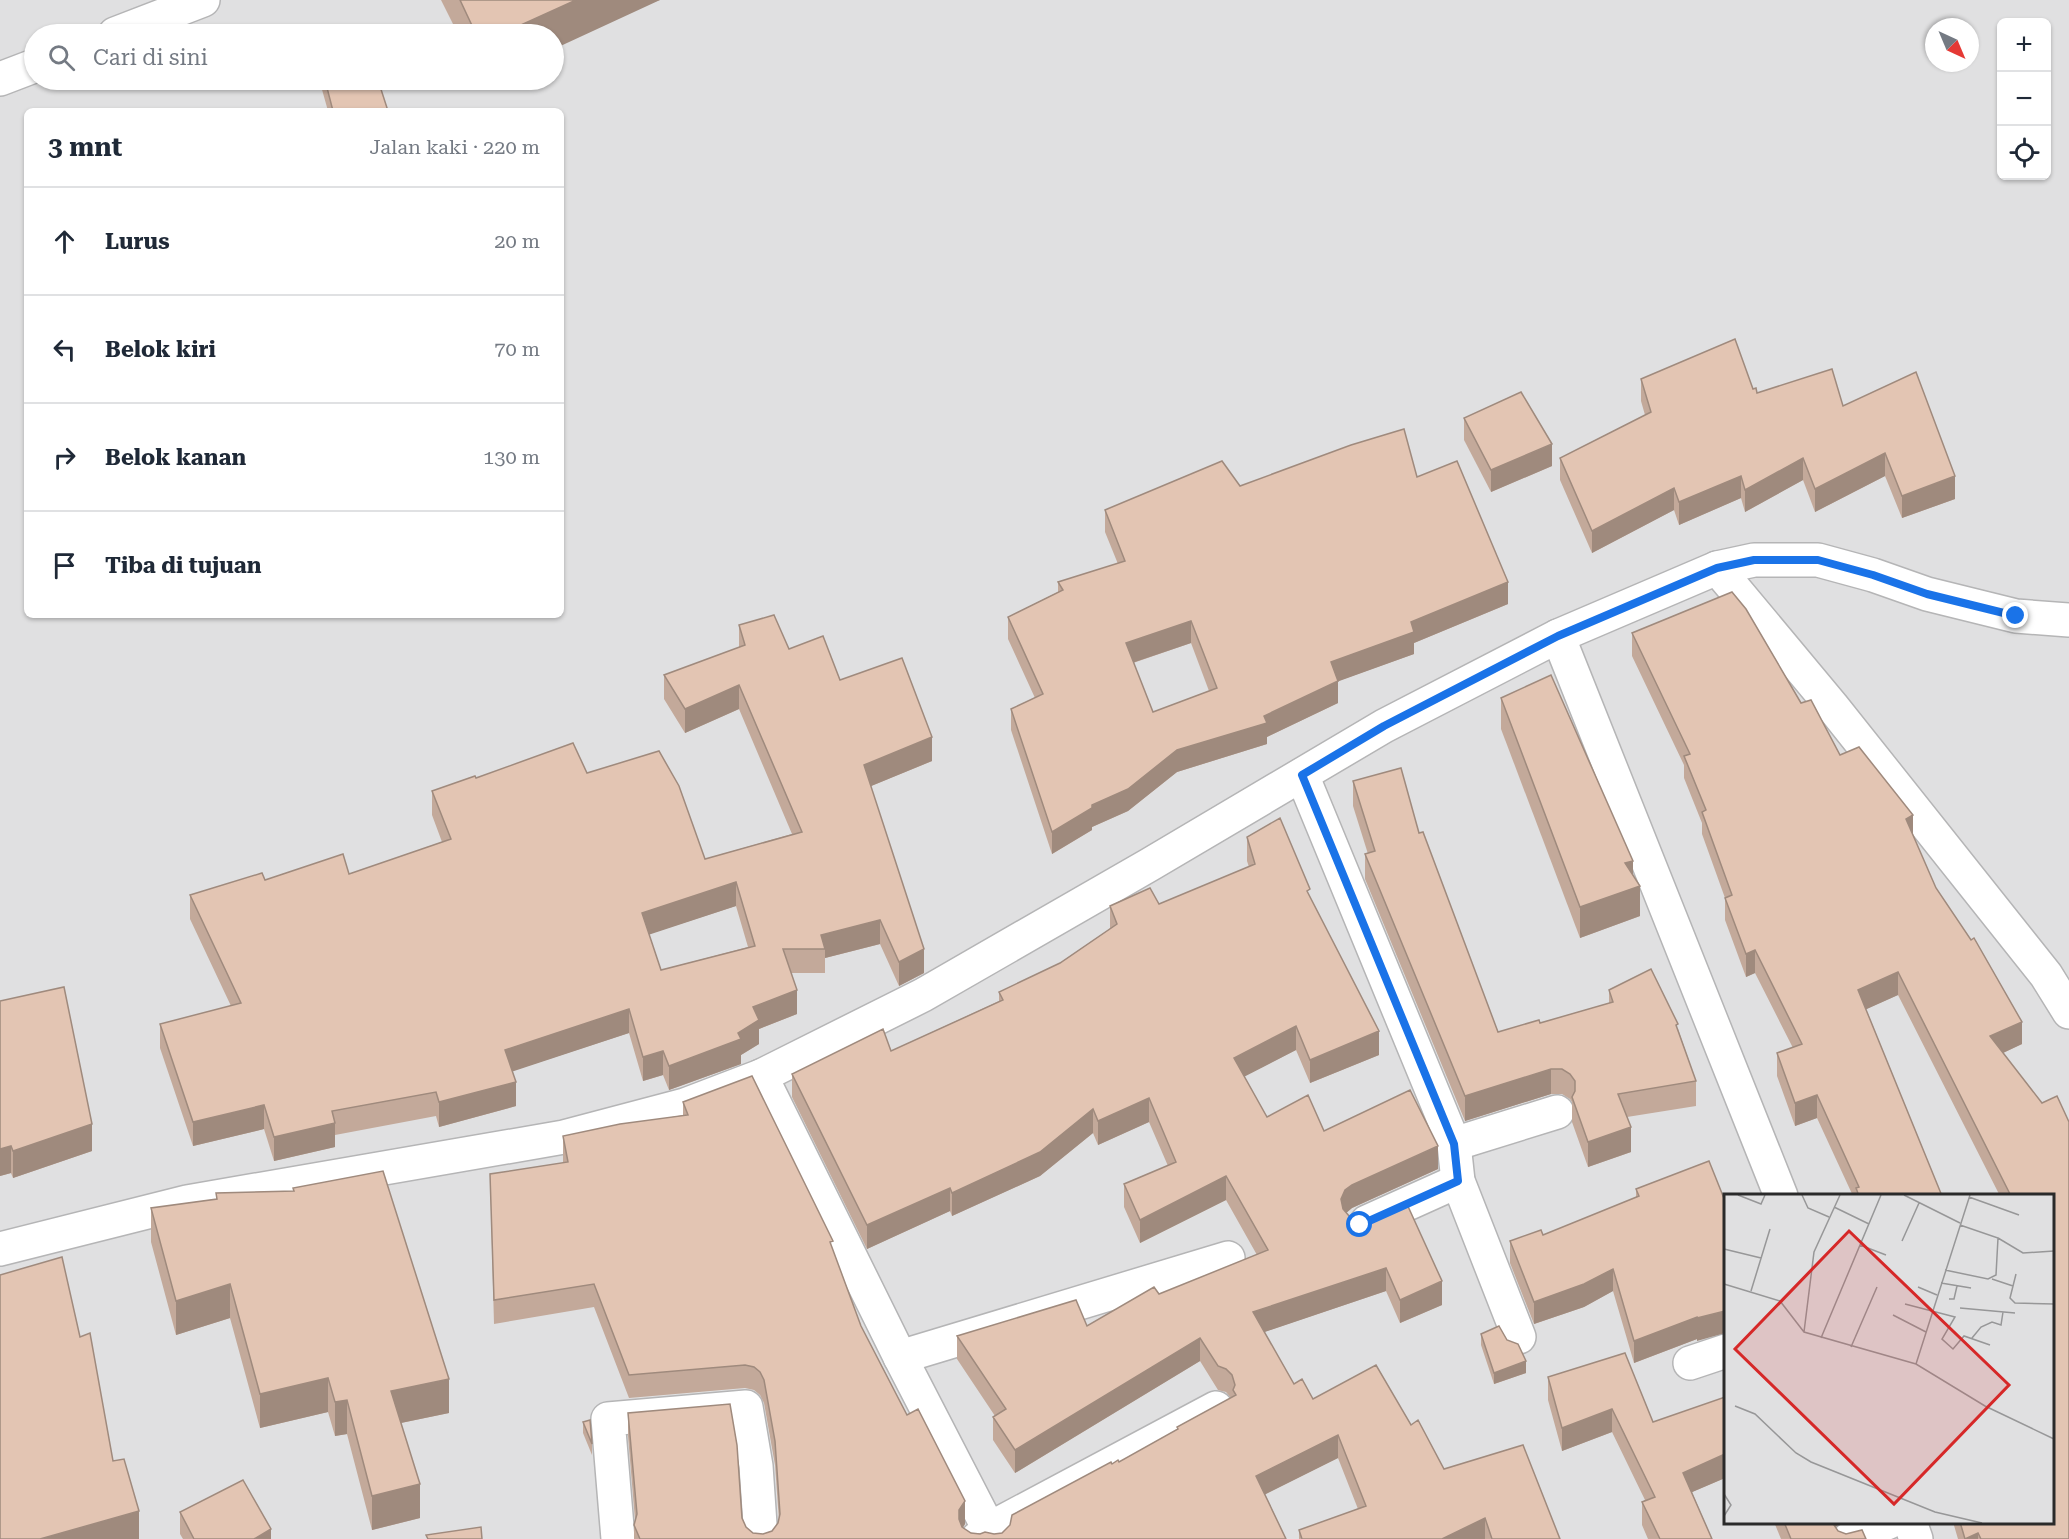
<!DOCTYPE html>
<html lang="id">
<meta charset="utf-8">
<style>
body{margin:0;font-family:"Roboto Serif",serif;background:#f6f6f7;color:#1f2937}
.controls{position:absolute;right:18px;top:18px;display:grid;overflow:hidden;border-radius:9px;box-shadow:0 2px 4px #0004}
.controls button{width:54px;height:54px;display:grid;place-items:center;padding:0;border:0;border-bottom:2px solid #e0e1e3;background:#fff;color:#1f2937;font:30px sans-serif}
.compass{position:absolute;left:1925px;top:18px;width:54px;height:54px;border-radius:50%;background:#fff;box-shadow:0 2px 4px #0004;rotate:136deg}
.stop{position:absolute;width:18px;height:18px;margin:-14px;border:4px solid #1a73e8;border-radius:50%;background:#fff}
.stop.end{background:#1a73e8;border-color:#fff;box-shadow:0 2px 6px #0008}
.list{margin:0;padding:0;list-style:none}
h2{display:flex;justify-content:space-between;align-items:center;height:78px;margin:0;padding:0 24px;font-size:26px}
h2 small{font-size:20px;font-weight:400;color:#747a83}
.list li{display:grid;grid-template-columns:39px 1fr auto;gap:18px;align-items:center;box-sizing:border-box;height:108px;padding:0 24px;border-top:2px solid #e0e1e3}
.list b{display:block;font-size:22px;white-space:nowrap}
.list em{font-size:20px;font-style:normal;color:#747a83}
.icon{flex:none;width:33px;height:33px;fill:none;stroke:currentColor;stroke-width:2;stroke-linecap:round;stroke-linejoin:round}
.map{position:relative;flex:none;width:2069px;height:1539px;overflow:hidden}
.search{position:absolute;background:#fff;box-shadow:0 2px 4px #0004;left:24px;top:24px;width:540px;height:66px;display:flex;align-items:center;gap:15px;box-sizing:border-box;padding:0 21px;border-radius:33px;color:#747a83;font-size:22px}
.panel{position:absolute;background:#fff;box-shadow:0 2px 4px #0004;left:24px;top:108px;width:540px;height:510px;border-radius:9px}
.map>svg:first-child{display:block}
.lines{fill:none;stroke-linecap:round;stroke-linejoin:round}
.minor-casing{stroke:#b5b5b6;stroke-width:36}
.minor{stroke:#fff;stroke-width:33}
.wall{fill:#c3a99a;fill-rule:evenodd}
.shaded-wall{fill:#9f8a7d}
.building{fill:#e3c5b3;stroke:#9f8a7d;stroke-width:1.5;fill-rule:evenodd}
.route{stroke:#1a73e8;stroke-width:8}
.inset-road{fill:none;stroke:#979798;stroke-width:1.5}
.view{fill:#d62828;fill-opacity:0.15;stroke:#d62828;stroke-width:3}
.inset-edge{fill:none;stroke:#2a2a2a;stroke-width:3}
</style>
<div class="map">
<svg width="2069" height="1539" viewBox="0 0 2069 1539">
<rect width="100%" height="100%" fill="#e0e0e1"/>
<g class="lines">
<defs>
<g id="minor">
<path d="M115,34L203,0"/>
<path d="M0,79L34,66"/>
<path d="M1717,568L1832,706L2046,975L2069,1012"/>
<path d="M1558,636L1781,1196"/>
<path d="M1302,775L1454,1144L1458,1181L1519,1337"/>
<path d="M761,1076L900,1357L994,1539"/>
<path d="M1454,1144L1557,1112"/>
<path d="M1367,1222L1458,1181"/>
<path d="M0,1249L187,1202L564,1137L685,1105L761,1076L923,995L1149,865L1384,726L1558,636L1717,568L1754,560H1818L1873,575L1927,594L2016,616L2069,620"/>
<path d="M900,1357L1228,1258"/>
<path d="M1690,1363L1726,1351"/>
<path d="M1910,1522L1916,1539"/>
<path d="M618,1539L608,1419L746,1407L756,1466L761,1539"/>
<path d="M977,1539L989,1529L1216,1408"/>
<path d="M1849,1539L1889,1522"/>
</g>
</defs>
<use href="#minor" class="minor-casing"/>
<use href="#minor" class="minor"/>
</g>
<g class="wall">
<path d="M441,0H660L554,34H458Z"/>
<path d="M321,80H378L388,111H328L321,86Z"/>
<path d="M1641,379L1753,389L1757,393L1843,406L1955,499L1902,518L1885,476L1815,512L1803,480L1745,512L1741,498L1679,525L1674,510L1592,553L1560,480V458L1645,415L1641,401Z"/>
<path d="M1464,418L1552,466L1491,492L1464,440Z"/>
<path d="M1417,477L1508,604L1414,643V654L1338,681V703L1267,737V744L1177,772L1128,811L1092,827V830L1052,854L1011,730V709L1035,698L1008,639V617L1058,592V582L1118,564L1105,532V510L1240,486ZM1191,643L1209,691L1153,712L1133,663Z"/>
<path d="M1732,592L1746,609L1801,703L1811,700L1840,755L1859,747L1913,815V836L1936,888L1971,940L1974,938L2022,1022V1044L2003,1053L2042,1103L2057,1096L2069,1122V1539H1958L1953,1522H2052V1196H2000L1898,995L1866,1009L1942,1196H1853L1817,1118L1795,1126L1777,1076V1053L1793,1048L1755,973L1746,977L1725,920V898L1702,834V823L1684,778V765L1632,656V633Z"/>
<path d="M739,625L789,649L840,680L932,761L871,786L924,973L899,986L880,944L825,958V973H791L797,1014L759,1029V1044L741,1055V1064L669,1090L663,1075L643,1081L629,1033L512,1071L516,1106L439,1127L436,1116L335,1135V1147L274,1161L264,1129L193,1146L160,1048V1024L231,1006L190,919V895L265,880L349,874L442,842L432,815V791L476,778L587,773L705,859L792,834L739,709L685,733L664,699V675L739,648ZM736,906L748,947L661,970L649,934Z"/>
<path d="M1501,698L1633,874L1640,916L1580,938L1501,729Z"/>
<path d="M1353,781L1419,833L1498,1032L1540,1023L1609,1003V990L1678,1029L1696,1081V1106L1627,1117L1631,1152L1588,1167L1572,1122V1102L1570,1099L1562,1094H1551L1465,1121L1365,879V854H1368L1353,806Z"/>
<path d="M1247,837L1310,897L1379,1055L1310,1083L1296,1050L1244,1076L1267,1117L1324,1131L1438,1169L1352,1208L1346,1213L1442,1305L1400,1323L1386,1291L1264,1332L1294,1384L1313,1399L1411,1425L1444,1469L1560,1539H1299V1530L1358,1509L1338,1458L1265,1494L1286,1539H634V1525L635,1520L628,1436V1413L742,1518L746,1527L753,1533L763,1534L772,1531L778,1523L779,1521L775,1465L764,1403L760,1395L754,1390L745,1388L629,1398L594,1307L494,1324L490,1174L563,1163V1136L683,1115V1102L833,1250L861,1326L907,1415L965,1524L963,1528L971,1533L994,1534L1002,1533L1112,1464L1119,1462L1177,1430V1427L1231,1398L1226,1392L1218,1390L1200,1361L1015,1473L993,1440V1417L995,1416L957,1359V1336L1087,1326L1159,1294L1257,1255L1226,1200L1140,1243L1124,1207V1184L1168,1166L1149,1122L1098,1145L1093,1133L1040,1176L952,1216L950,1211L867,1249L792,1097V1074L891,1051L999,1001V992L1060,963L1110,929V906L1159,904L1249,867L1247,861Z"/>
<path d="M0,1001L92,1151L13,1178L11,1173L0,1176Z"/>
<path d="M1709,1161L1697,1341V1339L1634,1363L1613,1291L1584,1307L1534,1324L1510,1263V1241L1543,1235L1636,1198V1189Z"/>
<path d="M293,1188L449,1413L401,1423L420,1518L372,1530L347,1434L335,1436L328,1412L260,1428L230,1318L176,1335L151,1242V1208L216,1199V1193L293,1191Z"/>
<path d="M1481,1334L1526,1373L1494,1384L1481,1345Z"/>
<path d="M1548,1377L1653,1422L1725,1478L1692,1492L1712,1539H1648L1642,1525V1502L1645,1500L1612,1432L1562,1451L1548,1400Z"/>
<path d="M583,1422L592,1444V1455L583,1433Z"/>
<path d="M180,1512L271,1539H183L180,1534Z"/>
<path d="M1774,1522H1842L1835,1527L1838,1531L1846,1534L1866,1539H1781Z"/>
</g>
<g class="shaded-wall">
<path d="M576,0H660L554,49V34H501Z"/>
<path d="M1552,444V466L1491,492V470Z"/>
<path d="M1885,453V476L1815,512V489Z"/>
<path d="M1803,458V480L1745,512V490Z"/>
<path d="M1741,476V498L1679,525V502Z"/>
<path d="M1955,476V499L1902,518V496Z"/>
<path d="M1674,488V510L1592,553V531Z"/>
<path d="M1508,582V604L1414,643V654L1331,684V662L1411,622Z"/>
<path d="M1191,621V643L1126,665V643Z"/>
<path d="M1338,681V703L1267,737V744L1177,772L1128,811L1092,827V830L1052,854V832L1177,750L1264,716Z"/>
<path d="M739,685V709L685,733V709Z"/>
<path d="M932,737V761L864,789V765Z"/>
<path d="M1913,815V838L1906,819Z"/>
<path d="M1633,861V888L1640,886V916L1580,938V907L1625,863Z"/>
<path d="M736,882V906L642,937V913Z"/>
<path d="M880,920V944L825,958V949L821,935Z"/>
<path d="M924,949V973L899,986V962Z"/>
<path d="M1755,950V973L1746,977V954Z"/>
<path d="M1898,972V995L1858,1013V990Z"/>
<path d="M797,990V1014L759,1029V1044L741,1055V1064L669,1090V1066L738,1033L753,1007Z"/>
<path d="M629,1009V1033L505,1074V1050Z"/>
<path d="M2022,1022V1044L1990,1059V1036Z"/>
<path d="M1296,1026V1050L1234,1082V1058Z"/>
<path d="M1379,1031V1055L1310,1083V1060Z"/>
<path d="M663,1051V1075L643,1081V1057Z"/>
<path d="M1551,1069V1094L1465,1121V1096Z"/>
<path d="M516,1082V1106L439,1127V1102Z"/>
<path d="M1817,1095V1118L1795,1126V1103Z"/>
<path d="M1149,1098V1122L1098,1145V1121Z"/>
<path d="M264,1105V1129L193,1146V1122Z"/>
<path d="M1093,1109V1133L1040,1176L952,1216V1193Z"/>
<path d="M335,1123V1147L274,1161V1137Z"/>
<path d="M92,1124V1151L13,1178V1151Z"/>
<path d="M1631,1127V1152L1588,1167V1142Z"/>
<path d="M11,1146V1173L0,1176V1149Z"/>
<path d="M1438,1146V1169L1352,1208L1345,1214L1341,1223V1199L1345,1190L1352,1185Z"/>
<path d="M1226,1176V1200L1140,1243V1220Z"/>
<path d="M950,1188V1211L867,1249V1225Z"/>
<path d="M1386,1268V1291L1253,1336V1312Z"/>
<path d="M1613,1269V1291L1584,1307L1534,1324V1302Z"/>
<path d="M1442,1281V1305L1400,1323V1300Z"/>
<path d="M230,1284V1318L176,1335V1301Z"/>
<path d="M1725,1311V1333L1697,1341V1318Z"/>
<path d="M1697,1317V1339L1634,1363V1341Z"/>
<path d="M1200,1338V1361L1015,1473V1450Z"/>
<path d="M1526,1361V1373L1494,1384V1373Z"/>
<path d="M328,1378V1412L260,1428V1394Z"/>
<path d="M449,1379V1413L391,1425V1391Z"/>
<path d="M347,1400V1434L335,1436V1402Z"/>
<path d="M1612,1409V1432L1562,1451V1428Z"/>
<path d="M1338,1435V1458L1256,1499V1476Z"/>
<path d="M1725,1454V1478L1683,1496V1473Z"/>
<path d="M420,1484V1518L372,1530V1496Z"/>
<path d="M965,1501V1524L959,1533V1539V1510Z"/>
<path d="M139,1511V1539H40Z"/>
<path d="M1485,1518V1539H1442Z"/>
<path d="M1830,1522H1842L1834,1528Z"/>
<path d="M271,1529V1539H254Z"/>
<path d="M1978,1533V1539H1965Z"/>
</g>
<g class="building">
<path d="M460,0H576L501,34H476Z"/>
<path d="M325,80H378L388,111H333Z"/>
<path d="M1735,339L1753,389L1756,388L1757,393L1832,369L1843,406L1916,372L1955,476L1902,496L1885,453L1815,489L1803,458L1745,490L1741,476L1679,502L1674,488L1592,531L1560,458L1651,412L1641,379Z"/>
<path d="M1521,392L1552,444L1491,470L1464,418Z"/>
<path d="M1404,429L1417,477L1457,461L1508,582L1411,622L1414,632L1331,662L1338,681L1264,716L1267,723L1177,750L1128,789L1092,805V808L1052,832L1011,709L1043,694L1008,617L1063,590L1058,582L1125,561L1105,510L1222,461L1240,486L1351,445ZM1191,621L1217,688L1153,712L1126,643Z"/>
<path d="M1732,592L1746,609L1801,703L1811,700L1840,755L1859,747L1913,815L1906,819L1936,888L1971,940L1974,938L2022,1022L1990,1036L2042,1103L2057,1096L2069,1122V1539H1981L1978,1533L1965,1539L1960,1522H2052V1196H2011L1898,972L1858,990L1942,1196H1859L1856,1188L1859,1187L1817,1095L1795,1103L1777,1053L1802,1044L1755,950L1746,954L1725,898L1732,895L1702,812L1706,810L1684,756L1690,754L1632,633Z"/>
<path d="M774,615L789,649L823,636L840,680L902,658L932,737L864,765L924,949L899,962L880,920L821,935L825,949H783L797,990L753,1007L759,1020L738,1033L741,1039L669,1066L663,1051L643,1057L629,1009L505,1050L516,1082L439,1102L436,1092L332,1111L335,1123L274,1137L264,1105L193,1122L160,1024L241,1003L190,895L262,873L265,880L343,854L349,874L451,839L432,791L475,776L476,778L573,743L587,773L659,751L679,786L705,859L802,832L739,685L685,709L664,675L745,645L739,625ZM736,882L755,946L661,970L642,913Z"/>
<path d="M1551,675L1633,861L1625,863L1640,886L1580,907L1501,698Z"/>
<path d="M1401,768L1419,833L1423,832L1498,1032L1539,1020L1540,1023L1613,1002L1609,990L1651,969L1678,1024L1676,1025L1696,1081L1618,1094L1631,1127L1588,1142L1572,1097L1575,1091V1081L1570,1074L1562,1069H1551L1465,1096L1365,854L1375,851L1353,781Z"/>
<path d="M1280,818L1310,889L1307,891L1379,1031L1310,1060L1296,1026L1234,1058L1267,1117L1308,1095L1324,1131L1410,1090L1438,1146L1352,1185L1345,1190L1341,1199L1343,1209L1350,1217L1359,1220L1368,1219L1406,1202L1442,1281L1400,1300L1386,1268L1253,1312L1294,1384L1302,1379L1313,1399L1376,1365L1411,1425L1418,1420L1444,1469L1523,1445L1560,1539H1492L1485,1518L1442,1539H1302L1299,1530L1366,1506L1338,1435L1256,1476L1286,1539H640L634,1525L637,1514L628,1413L730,1404L737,1445L742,1518L746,1527L753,1533L763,1534L772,1531L778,1523L780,1514L775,1441L764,1380L760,1372L754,1367L745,1365L629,1375L594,1284L494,1300L490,1174L568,1162L563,1136L620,1124L688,1115L683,1102L752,1076L833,1241L830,1242L861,1326L907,1415L918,1409L965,1501L959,1510V1519L962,1527L971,1533L980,1534L985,1532L994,1534L1002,1533L1010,1525L1012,1515L1111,1462L1112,1464L1118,1460L1119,1462L1178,1429L1177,1427L1236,1395L1233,1390L1235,1385L1232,1375L1226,1369L1218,1366L1200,1338L1015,1450L993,1417L1006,1409L957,1336L1076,1300L1087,1326L1154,1287L1159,1294L1268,1250L1226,1176L1140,1220L1124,1184L1176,1162L1149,1098L1098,1121L1093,1109L1040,1152L952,1193L950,1188L867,1225L792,1074L883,1029L891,1051L1003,1000L999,992L1060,963L1117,924L1110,906L1150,888L1159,904L1255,864L1247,837Z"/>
<path d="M64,987L92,1124L13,1151L11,1146L0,1149V1001Z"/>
<path d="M1709,1161L1725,1201V1311L1697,1318V1317L1634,1341L1613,1269L1584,1284L1534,1302L1510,1241L1541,1230L1543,1235L1639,1196L1636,1189Z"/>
<path d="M383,1171L449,1379L391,1391L420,1484L372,1496L347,1400L335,1402L328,1378L260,1394L230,1284L176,1301L151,1208L217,1199L216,1193L294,1191L293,1188Z"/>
<path d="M62,1257L80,1337L90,1333L113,1461L124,1459L139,1511L40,1539H0V1275Z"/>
<path d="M1499,1326L1507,1340L1518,1344L1526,1361L1494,1373L1481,1334Z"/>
<path d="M1625,1353L1653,1422L1725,1397V1454L1683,1473L1712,1539H1660L1642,1502L1655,1497L1612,1409L1562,1428L1548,1377Z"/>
<path d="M590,1420L592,1444L583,1422Z"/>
<path d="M243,1480L271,1529L254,1539H194L180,1512Z"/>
<path d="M1784,1522H1832L1838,1531L1846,1534L1862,1530L1866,1539H1791Z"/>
<path d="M481,1527L482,1539H428L426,1535Z"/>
</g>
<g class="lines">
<path class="route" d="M1360,1225L1458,1181L1454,1144L1302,775L1384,726L1558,636L1717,568L1754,560H1818L1873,575L1927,594L2016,616"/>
</g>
<g transform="translate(1724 1194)">
<rect width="330" height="330" fill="#e0e0e1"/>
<path class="inset-road" d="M14,1L37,10L41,1M78,1L84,14L105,23M180,1L236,29M245,3L295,21M110,13L145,30M274,44L299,59L330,57M178,47L195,9M136,51L162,61M0,55L37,64M221,76L264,85L272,81L274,44L236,31M268,85L289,92L292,80M217,89L247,94M0,90L56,107L80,138L192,170L261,212L330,245M289,92L286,104L291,109L330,110M194,93L213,101M27,97L46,35M225,105H230L233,92M181,110L231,123L218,145L229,155L240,142L266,151M236,114L291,119M169,121L202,138M80,138L90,58L116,1M97,144L157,1M248,144L257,133L268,128L277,131L279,118M127,153L153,93M192,170L246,1M11,212L31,220L72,259L87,268L211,318L258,329M0,300L7,311L0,322"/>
<path class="view" d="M125,37L285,191L170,310L11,155Z"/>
<rect width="330" height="330" class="inset-edge"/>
</g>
</svg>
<div class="controls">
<button>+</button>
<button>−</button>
<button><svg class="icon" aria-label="locate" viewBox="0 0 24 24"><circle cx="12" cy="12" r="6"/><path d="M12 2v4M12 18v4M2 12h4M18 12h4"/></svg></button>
</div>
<svg class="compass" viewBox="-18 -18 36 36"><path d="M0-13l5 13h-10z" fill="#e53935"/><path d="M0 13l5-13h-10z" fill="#747a83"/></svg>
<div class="stop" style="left:1360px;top:1225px"></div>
<div class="stop end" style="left:2016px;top:616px"></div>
<div class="search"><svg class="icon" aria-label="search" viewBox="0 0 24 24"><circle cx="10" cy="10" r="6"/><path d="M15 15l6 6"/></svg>Cari di sini</div>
<section class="panel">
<h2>3 mnt<small>Jalan kaki · 220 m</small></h2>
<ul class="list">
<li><svg class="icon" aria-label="ahead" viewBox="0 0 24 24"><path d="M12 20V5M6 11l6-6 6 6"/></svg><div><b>Lurus</b></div><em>20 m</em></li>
<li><svg class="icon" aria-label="left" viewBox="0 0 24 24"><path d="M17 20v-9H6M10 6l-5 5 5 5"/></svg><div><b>Belok kiri</b></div><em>70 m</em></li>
<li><svg class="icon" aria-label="right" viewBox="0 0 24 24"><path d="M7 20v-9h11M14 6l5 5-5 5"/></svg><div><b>Belok kanan</b></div><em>130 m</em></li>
<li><svg class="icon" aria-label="arrive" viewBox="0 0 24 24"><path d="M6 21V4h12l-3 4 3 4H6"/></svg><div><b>Tiba di tujuan</b></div></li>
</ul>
</section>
</div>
